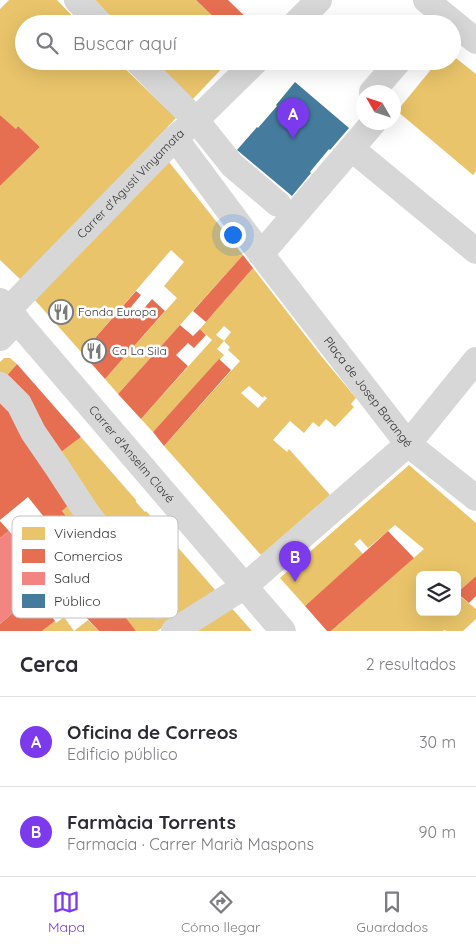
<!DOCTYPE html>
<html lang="es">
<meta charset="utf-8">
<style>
body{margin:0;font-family:Quicksand,sans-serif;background:#f2f2f3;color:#2b2b33}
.controls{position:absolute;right:15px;bottom:15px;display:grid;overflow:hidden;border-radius:8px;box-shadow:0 5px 20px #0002}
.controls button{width:45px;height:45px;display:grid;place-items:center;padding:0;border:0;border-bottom:1px solid #e1e1e2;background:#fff;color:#2b2b33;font:25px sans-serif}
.compass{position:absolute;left:356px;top:85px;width:45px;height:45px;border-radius:50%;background:#fff;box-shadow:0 5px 20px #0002;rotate:309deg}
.you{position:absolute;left:232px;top:234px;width:18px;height:18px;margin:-12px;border:4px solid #fff;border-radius:50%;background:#1a73e8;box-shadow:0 0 0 8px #1a73e833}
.badge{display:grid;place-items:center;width:32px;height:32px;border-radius:50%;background:#7c3aed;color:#fff;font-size:16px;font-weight:700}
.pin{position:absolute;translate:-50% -41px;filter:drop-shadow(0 1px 2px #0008)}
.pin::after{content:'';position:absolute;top:26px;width:18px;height:15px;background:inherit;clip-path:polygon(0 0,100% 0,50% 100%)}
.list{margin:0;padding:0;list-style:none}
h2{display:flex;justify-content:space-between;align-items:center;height:65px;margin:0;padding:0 20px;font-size:21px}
h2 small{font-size:16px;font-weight:400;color:#7c7c81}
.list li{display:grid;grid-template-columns:32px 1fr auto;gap:15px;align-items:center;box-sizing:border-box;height:90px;padding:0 20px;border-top:1px solid #e1e1e2}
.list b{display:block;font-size:19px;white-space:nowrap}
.list p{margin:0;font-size:16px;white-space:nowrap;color:#7c7c81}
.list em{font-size:16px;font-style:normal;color:#7c7c81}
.icon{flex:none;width:28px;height:28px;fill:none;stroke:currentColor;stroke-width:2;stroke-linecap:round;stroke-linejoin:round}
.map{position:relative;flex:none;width:476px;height:631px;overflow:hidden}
.search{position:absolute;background:#fff;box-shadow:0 5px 20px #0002;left:15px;right:15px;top:15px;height:55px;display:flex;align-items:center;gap:12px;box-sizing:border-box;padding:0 18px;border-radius:28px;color:#7c7c81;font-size:19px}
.sheet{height:245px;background:#fff}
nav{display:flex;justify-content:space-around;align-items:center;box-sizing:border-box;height:70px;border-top:1px solid #e1e1e2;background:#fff;font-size:14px;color:#7c7c81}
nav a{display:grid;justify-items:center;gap:2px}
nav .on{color:#7c3aed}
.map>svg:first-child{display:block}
.homes{fill:#e9c46a;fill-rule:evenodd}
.shops{fill:#e76f51}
.health{fill:#f28482}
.public{fill:#457b9d}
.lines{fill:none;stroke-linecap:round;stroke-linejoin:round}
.minor{stroke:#d7d7d7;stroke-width:26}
.labels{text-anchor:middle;stroke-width:5;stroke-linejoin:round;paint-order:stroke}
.street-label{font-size:12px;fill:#333;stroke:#fff}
.poi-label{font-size:12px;fill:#333;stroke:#fff;text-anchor:start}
.key{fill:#fff;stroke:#c2c2c2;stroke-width:1}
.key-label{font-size:14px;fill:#333}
</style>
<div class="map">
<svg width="476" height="631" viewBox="0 0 476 631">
<rect width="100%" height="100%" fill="#fff"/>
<g class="homes">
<path d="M9,0H57L80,24H24V61H117L176,118L22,281L0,260V186L40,147L18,126L16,129L0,115V9Z"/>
<path d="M95,0H196L221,24H118Z"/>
<path d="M452,55L476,74V171L473,175L397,111L438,61H452Z"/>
<path d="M153,61H229L191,101Z"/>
<path d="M165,157L243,255L118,394L105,379L177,298L164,286L184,262L171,250L82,353L33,298Z"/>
<path d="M253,268L322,357L356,398L351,404L354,407L335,427L326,419L319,427L313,422L304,433L290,421L273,440L287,452L289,449L330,495L261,555L164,446L240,361L228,350L230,347L224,341L231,332L224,326L216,335L224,341L217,349L224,355L153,432L141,419L212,340L200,329ZM249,386L263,398L264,396L267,398L258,408L241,393Z"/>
<path d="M4,358H10L17,364L0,383V362Z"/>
<path d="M81,437L136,500V502L145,512L146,511L147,512L216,591L157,631H136L95,579L102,574L114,589L121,583L110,568L118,562L56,456Z"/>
<path d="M409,465L476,523V576L457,593V575H420V612H457V594L476,609V619L463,631H446L445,630L443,631H331L424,549L395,525L368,548L360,539L354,544L363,554L305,606L280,578Z"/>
<path d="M73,501L92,529L70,548L60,537L73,525L62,511Z"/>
<path d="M228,604L252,631H189Z"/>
<path d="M64,617L74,631L88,620L99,631H42L55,621L56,623Z"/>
</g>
<g class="shops">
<path d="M196,0H228L253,24H221Z"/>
<path d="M0,115L16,129L18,126L40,147L0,186Z"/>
<path d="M243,255L253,268L206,322L193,311Z"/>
<path d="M136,291L141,295L127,312L135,319L152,299L165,311L105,379L82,353Z"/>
<path d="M180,325L193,336L200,329L206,335L194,348L188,343L176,355L188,366L141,419L118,394Z"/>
<path d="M219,359L231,370L164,446L153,432Z"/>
<path d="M17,364L81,437L56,456L2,381Z"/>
<path d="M0,389L73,501L62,511L73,525L60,537L28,497L0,520Z"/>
<path d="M0,521L9,531L0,538Z"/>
<path d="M388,531L414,558L331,631H327L305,606Z"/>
<path d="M476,576V596L469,603L457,593Z"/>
<path d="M53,581L68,597L48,611L55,621L42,631H0V624L17,609Z"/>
<path d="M107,593L136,631H99L82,613Z"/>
</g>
<path class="health" d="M94,528L118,562L69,598L53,581L17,609L0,624V538L9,531L44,571Z"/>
<path class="public" d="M295,82L349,128L330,150L329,149L310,172L311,173L292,196L237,150L257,127L258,128L277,106L276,105Z"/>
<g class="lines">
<g class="minor">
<path d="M77,0L100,24"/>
<path d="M426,0L476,41"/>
<path d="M295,24L319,0"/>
<path d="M137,61L196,120L232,165L278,204"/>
<path d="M372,92L399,61"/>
<path id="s1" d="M175,138L261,254L408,444L476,498"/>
<path d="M352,149L476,251"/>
<path d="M261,254L374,122"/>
<path id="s2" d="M0,301L283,631"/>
<path id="s3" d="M8,310L175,138L196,120L256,61"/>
<path d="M0,338L17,320"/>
<path d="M0,385L19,404L33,432L57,467L87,513L158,606"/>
<path d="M174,631L245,586L408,444L476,360"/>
</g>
</g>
<defs>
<symbol id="restaurant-ring" viewBox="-11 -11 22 22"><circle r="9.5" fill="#fff" stroke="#7a7a7a" stroke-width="1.5"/><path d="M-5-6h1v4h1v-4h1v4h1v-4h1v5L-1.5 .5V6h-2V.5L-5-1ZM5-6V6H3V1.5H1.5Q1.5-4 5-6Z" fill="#7a7a7a"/></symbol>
</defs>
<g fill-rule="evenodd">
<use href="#restaurant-ring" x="47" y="298" width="28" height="28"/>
<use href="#restaurant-ring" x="80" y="337" width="28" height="28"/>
</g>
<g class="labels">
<g class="street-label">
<text dy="4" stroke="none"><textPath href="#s3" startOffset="176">Carrer d'Agustí Vinyamata</textPath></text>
<text dy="4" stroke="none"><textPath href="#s1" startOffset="319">Plaça de Josep Barangé</textPath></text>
<text dy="4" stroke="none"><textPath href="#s2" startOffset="202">Carrer d'Anselm Clavé</textPath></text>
</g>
<g class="poi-label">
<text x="78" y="316">Fonda Europa</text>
<text x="112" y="355">Ca La Sila</text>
</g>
</g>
<rect x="12" y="516" width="166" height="102" rx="8" class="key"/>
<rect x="22" y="527" width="23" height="13" fill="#e9c46a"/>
<rect x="22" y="549" width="23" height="14" fill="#e76f51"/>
<rect x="22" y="572" width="23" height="13" fill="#f28482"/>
<rect x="22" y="594" width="23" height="14" fill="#457b9d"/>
<g class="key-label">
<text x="54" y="538">Viviendas</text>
<text x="54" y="561">Comercios</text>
<text x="54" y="583">Salud</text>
<text x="54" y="606">Público</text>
</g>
</svg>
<div class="controls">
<button><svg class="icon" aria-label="layers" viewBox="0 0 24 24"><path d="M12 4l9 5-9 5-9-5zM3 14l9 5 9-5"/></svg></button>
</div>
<svg class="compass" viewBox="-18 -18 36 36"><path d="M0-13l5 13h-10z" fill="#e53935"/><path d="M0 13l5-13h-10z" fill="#7c7c81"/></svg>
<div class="you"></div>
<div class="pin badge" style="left:293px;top:139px">A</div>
<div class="pin badge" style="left:295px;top:582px">B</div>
<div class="search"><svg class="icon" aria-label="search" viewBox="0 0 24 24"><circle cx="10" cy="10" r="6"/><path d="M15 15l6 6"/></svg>Buscar aquí</div>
</div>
<section class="sheet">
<h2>Cerca<small>2 resultados</small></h2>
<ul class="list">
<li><span class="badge">A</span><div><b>Oficina de Correos</b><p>Edificio público</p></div><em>30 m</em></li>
<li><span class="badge">B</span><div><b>Farmàcia Torrents</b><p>Farmacia · Carrer Marià Maspons</p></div><em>90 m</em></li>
</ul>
</section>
<nav>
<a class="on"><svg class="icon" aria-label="map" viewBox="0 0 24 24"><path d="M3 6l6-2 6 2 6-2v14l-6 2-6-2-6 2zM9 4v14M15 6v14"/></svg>Mapa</a>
<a><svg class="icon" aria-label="directions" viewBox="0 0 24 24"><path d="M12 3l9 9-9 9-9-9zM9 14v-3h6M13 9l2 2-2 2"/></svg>Cómo llegar</a>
<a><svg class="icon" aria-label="saved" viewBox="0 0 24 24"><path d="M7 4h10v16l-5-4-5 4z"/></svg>Guardados</a>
</nav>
